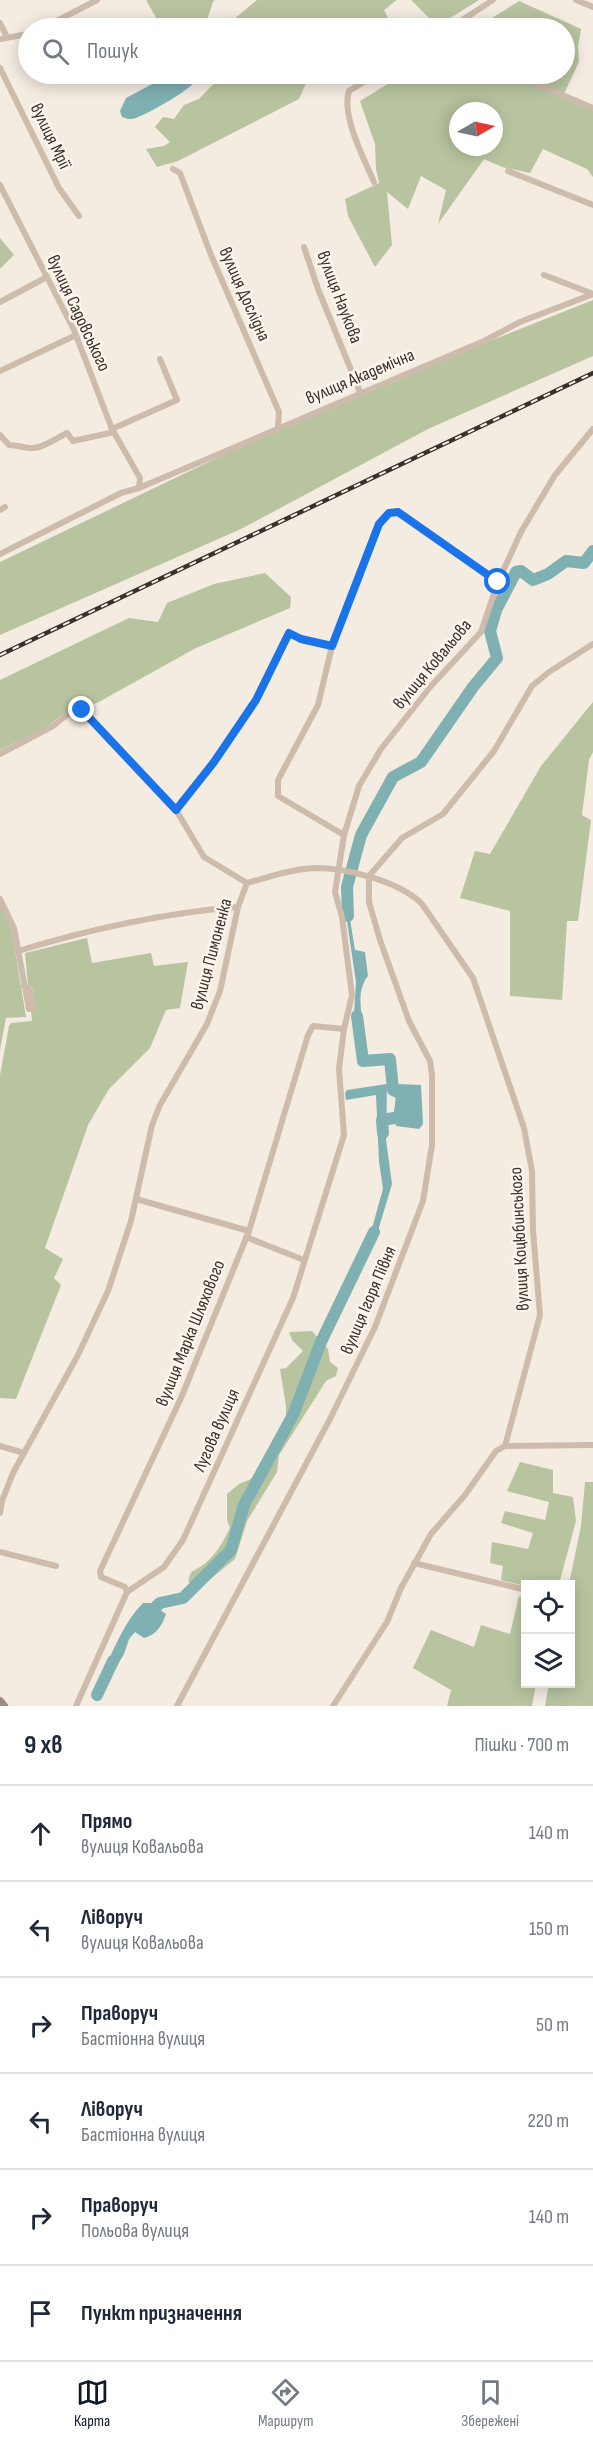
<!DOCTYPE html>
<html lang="uk">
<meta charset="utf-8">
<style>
body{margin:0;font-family:"Sofia Sans Condensed",sans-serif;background:#f2f2f3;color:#1f2937}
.controls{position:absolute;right:18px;bottom:18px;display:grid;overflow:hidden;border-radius:0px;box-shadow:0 3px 15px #0003}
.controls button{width:54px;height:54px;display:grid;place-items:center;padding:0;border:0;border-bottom:2px solid #e0e1e3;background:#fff;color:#1f2937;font:30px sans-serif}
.compass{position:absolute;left:449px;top:102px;width:54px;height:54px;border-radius:50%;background:#fff;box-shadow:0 3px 15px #0003;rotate:81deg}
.stop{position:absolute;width:18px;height:18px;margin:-14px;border:4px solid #1a73e8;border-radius:50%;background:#fff}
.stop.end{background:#1a73e8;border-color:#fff;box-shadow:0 2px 6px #0008}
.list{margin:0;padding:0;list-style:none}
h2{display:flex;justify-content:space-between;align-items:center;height:78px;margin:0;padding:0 24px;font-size:26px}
h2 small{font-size:20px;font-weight:400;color:#747a83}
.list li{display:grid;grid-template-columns:39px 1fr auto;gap:18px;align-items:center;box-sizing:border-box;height:96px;padding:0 24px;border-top:2px solid #e0e1e3}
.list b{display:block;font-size:22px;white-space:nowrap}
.list p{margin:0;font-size:20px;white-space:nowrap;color:#747a83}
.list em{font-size:20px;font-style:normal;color:#747a83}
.icon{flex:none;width:33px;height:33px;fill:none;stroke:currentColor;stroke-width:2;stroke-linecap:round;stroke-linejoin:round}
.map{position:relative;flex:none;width:593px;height:1706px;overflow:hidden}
.search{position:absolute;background:#fff;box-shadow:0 3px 15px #0003;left:18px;right:18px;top:18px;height:66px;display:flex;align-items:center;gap:15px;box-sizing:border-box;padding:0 21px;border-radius:33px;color:#747a83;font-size:22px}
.sheet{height:654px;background:#fff}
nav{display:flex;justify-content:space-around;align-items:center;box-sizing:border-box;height:84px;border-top:2px solid #e0e1e3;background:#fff;font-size:16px;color:#747a83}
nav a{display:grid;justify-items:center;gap:3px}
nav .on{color:#111827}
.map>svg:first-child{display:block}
.green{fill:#b8c4a0;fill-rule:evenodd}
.water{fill:#7fb0b2}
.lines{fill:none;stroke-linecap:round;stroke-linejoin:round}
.river{stroke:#7fb0b2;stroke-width:12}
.street{stroke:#cdbbac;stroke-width:6}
.secondary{stroke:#a18a7d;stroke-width:8}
.rail-casing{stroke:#3b302b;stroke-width:4.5}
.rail{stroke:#fbf5ee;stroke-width:2;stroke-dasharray:7;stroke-linecap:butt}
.route{stroke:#1a73e8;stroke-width:8}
.labels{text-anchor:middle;stroke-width:5;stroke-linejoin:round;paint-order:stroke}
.street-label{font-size:18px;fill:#3b302b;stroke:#fbf5ee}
</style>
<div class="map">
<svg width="593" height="1706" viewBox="0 0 593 1706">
<rect width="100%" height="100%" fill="#f4ebe1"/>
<g class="green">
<path d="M146,0H215L213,2L204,28H162Z"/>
<path d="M257,0H397L384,10L393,28H228V24Z"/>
<path d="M411,0H479L437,26Z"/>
<path d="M519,1L581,29L578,47L579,62L563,96L593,111V177L587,169L543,149L530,173L502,167L484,159L438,224L446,190L421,176L408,209L387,192L392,245L375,267L348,216L345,199L379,183L376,169L375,144L360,101L404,74H564V28H476ZM458,111H494V147H458Z"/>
<path d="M220,74H310L299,99L178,161L157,167L146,149L164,146L170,142L155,127L163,117L174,119L184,105L199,99L221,76Z"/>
<path d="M0,238L14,255L0,269Z"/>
<path d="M593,300V356L428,429L241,529L0,635V562L319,409Z"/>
<path d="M265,573L291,597L290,608L196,648L97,703L67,711L45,728L0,750V680L129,618L158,622L167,603L214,584Z"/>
<path d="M593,702V752L589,760L582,815L591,820L578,921H567L562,1000L510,996V911L460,898L475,851L490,854L541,766Z"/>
<path d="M0,906L11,926L26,1017L6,1018L0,1050Z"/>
<path d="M87,938L92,963L151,953L154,966L188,962L180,1008L166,1010L150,1048L109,1089L88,1125L45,1248L63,1259L54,1278L61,1285L16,1399L0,1398V1075L9,1026L11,1023L32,1021L31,1011L35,1008L33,988L28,985L25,953Z"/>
<path d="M312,1331L328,1349L330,1362L338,1368L336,1376L326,1381L279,1455L277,1472L247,1521L235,1559L197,1590L188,1581L191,1572C213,1561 219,1549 230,1528L227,1520V1494L239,1484L251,1479L286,1423V1406L280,1369L286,1368L303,1351L292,1340L289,1332Z"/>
<path d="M520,1462L553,1470V1493L573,1497L576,1521L559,1584H526L525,1586L501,1580L503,1566L490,1563L492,1542L528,1549L533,1533L501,1523L505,1511L545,1520L549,1502L507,1491Z"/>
<path d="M585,1482H593V1706H545L549,1684H570L569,1584L581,1526Z"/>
<path d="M519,1596L525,1598L526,1684H536L532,1706H447L451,1690L413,1668L431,1630L474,1647L481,1625L510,1634Z"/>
</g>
<g class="water">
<path d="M171,74H195L199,77C193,89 149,113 136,118C131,120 127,119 122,117L120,111L126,98Z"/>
<path d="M343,894L347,901L355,950L365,952L368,976C355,992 363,1012 362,1031L353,1030L356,982Z"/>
<path d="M387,1084L386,1140L392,1184L374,1244L367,1246L383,1189L379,1161L376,1095L346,1100L345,1093L347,1090Z"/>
<path d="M398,1084L421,1085L423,1124L419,1129L396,1126C395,1121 393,1111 395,1106C398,1098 400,1094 395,1086Z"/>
<path d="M143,1603H150L166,1614C162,1626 156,1635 144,1638L135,1632L129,1639L124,1654L111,1676L103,1673C114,1649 124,1622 143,1603Z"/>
</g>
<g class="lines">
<g class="river">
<path d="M348,916L347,887L361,835L393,777L421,762L473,687L497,658L490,631L496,610L516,572L521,571L533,580L548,574L566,561L584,563L593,551"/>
<path d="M357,1016L363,1061L390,1059L393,1090L402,1094L400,1117L382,1120L383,1133"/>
<path d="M144,1618L160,1603L183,1598L231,1550L244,1505L293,1415L321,1342L374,1232"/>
<path d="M97,1695L113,1661"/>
</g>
<g class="street">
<path d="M576,0L593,7"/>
<path d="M0,23L7,37"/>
<path d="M43,28L97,0"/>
<path d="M450,28L493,0"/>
<path d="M0,39L28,34"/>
<path d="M0,68L59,188L79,216"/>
<path d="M513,74L593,108"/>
<path d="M173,169L180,173L211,255L279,412L278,427"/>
<path d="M508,171L593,205"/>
<path d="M374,182C364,159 341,115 349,91L377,74"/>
<path d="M0,185L74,330L112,429L140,478L139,488"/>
<path d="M304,247L318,289L360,392"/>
<path d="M544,275L593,294"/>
<path d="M0,302L47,277"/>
<path d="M0,371L76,335"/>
<path d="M0,435L9,445C16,445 22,447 29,448C40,450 57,438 67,433L73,441L110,433L112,429L177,400L160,359"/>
<path d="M0,510L5,507"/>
<path d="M0,554L121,493L139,488L484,341L520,322L593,294"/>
<path d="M0,754L53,726L68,714L82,710L176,810L204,857L247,883"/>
<path d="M176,810L214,762L256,700L289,633L301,639L332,646"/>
<path d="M344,835L278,796V780L318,705L332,646L379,524L389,512H398L498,582"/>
<path d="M369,876L402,838L443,814L494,751L532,686L549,672L593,644"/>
<path d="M247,883C269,877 292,869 315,868C347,868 399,881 422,904L473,978L524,1128L532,1171L533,1231L540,1315L505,1446L496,1451L465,1495L431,1534L401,1588L387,1622L333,1706"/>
<path d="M0,899L14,928L29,1009"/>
<path d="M18,951C90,929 164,913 238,907"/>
<path d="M24,986L30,990L33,1007L29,1009"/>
<path d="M136,1199L249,1231"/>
<path d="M246,1237L304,1260"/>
<path d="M0,1446L24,1453"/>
<path d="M505,1446L593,1445"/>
<path d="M0,1513L2,1501L13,1473L78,1355L108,1291L131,1221L152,1125L160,1105L207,1024L220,991L238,907L247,883"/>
<path d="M0,1552L56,1566"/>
<path d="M414,1563L526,1590"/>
<path d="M127,1592L164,1567L183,1540L293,1298L344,1135L339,1069L344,1029"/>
<path d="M76,1706L127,1592L125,1587L101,1577L100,1571L181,1398L249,1231L308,1035L313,1026L344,1029L352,995L342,917L335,892L344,835L359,786L381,749L431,686L481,632L498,582L521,532L555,475L593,429"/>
<path d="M177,1706L331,1417L375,1327L423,1201L432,1145V1075L430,1061L409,1021L380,940L369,902V876"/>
</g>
<path class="secondary" d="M0,1701L4,1706"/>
<defs>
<path id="rail" d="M0,655L593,373"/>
</defs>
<use href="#rail" class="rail-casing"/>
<use href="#rail" class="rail"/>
</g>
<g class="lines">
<path class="route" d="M82,710L176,810L214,762L256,700L289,633L301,639L332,646L379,524L389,513L398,512L498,582"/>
</g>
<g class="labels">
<g class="street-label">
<text transform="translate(51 136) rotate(64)" y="6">вулиця Мрії</text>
<text transform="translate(245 294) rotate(66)" y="6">вулиця Дослідна</text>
<text transform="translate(340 297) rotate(69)" y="6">вулиця Наукова</text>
<text transform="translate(79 313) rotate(65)" y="6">вулиця Садовського</text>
<text transform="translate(360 376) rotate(-23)" y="6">вулиця Академічна</text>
<text transform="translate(432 664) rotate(-50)" y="6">вулиця Ковальова</text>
<text transform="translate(211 954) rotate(-75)" y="6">вулиця Пимоненка</text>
<text transform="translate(519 1239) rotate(-93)" y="6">вулиця Коцюбинського</text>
<text transform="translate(368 1300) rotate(-67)" y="6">вулиця Ігоря Півня</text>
<text transform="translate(190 1333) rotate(-68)" y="6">вулиця Марка Шляхового</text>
<text transform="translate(216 1430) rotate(-66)" y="6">Лугова вулиця</text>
</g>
</g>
</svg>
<div class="controls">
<button><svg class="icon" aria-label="locate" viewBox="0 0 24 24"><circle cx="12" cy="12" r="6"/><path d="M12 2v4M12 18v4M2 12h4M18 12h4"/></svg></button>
<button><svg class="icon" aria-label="layers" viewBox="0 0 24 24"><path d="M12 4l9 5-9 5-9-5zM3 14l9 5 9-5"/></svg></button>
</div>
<svg class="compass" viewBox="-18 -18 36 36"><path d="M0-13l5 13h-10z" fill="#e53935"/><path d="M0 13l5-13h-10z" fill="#747a83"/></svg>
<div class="stop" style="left:498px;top:582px"></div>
<div class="stop end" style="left:82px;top:710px"></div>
<div class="search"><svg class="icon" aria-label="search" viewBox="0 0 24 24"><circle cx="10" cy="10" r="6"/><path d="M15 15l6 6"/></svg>Пошук</div>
</div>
<section class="sheet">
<h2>9 хв<small>Пішки · 700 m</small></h2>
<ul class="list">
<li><svg class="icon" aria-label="ahead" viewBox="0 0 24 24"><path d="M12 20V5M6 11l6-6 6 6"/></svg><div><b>Прямо</b><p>вулиця Ковальова</p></div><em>140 m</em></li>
<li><svg class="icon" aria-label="left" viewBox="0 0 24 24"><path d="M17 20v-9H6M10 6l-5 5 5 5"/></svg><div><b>Ліворуч</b><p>вулиця Ковальова</p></div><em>150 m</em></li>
<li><svg class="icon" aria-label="right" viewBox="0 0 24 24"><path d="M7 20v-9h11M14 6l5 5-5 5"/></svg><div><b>Праворуч</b><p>Бастіонна вулиця</p></div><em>50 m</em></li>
<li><svg class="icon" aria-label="left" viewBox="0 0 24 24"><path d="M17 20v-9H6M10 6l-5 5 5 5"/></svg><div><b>Ліворуч</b><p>Бастіонна вулиця</p></div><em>220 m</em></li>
<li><svg class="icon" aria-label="right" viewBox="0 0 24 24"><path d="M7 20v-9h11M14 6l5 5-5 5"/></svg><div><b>Праворуч</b><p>Польова вулиця</p></div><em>140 m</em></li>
<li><svg class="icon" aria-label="arrive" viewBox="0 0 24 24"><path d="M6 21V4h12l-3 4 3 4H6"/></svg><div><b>Пункт призначення</b></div></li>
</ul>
</section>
<nav>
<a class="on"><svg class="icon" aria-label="map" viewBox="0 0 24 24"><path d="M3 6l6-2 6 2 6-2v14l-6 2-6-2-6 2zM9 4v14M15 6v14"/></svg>Карта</a>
<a><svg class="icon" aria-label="directions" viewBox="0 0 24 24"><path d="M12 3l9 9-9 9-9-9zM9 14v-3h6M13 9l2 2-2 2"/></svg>Маршрут</a>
<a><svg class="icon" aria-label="saved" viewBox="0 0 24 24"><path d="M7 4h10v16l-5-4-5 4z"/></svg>Збережені</a>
</nav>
